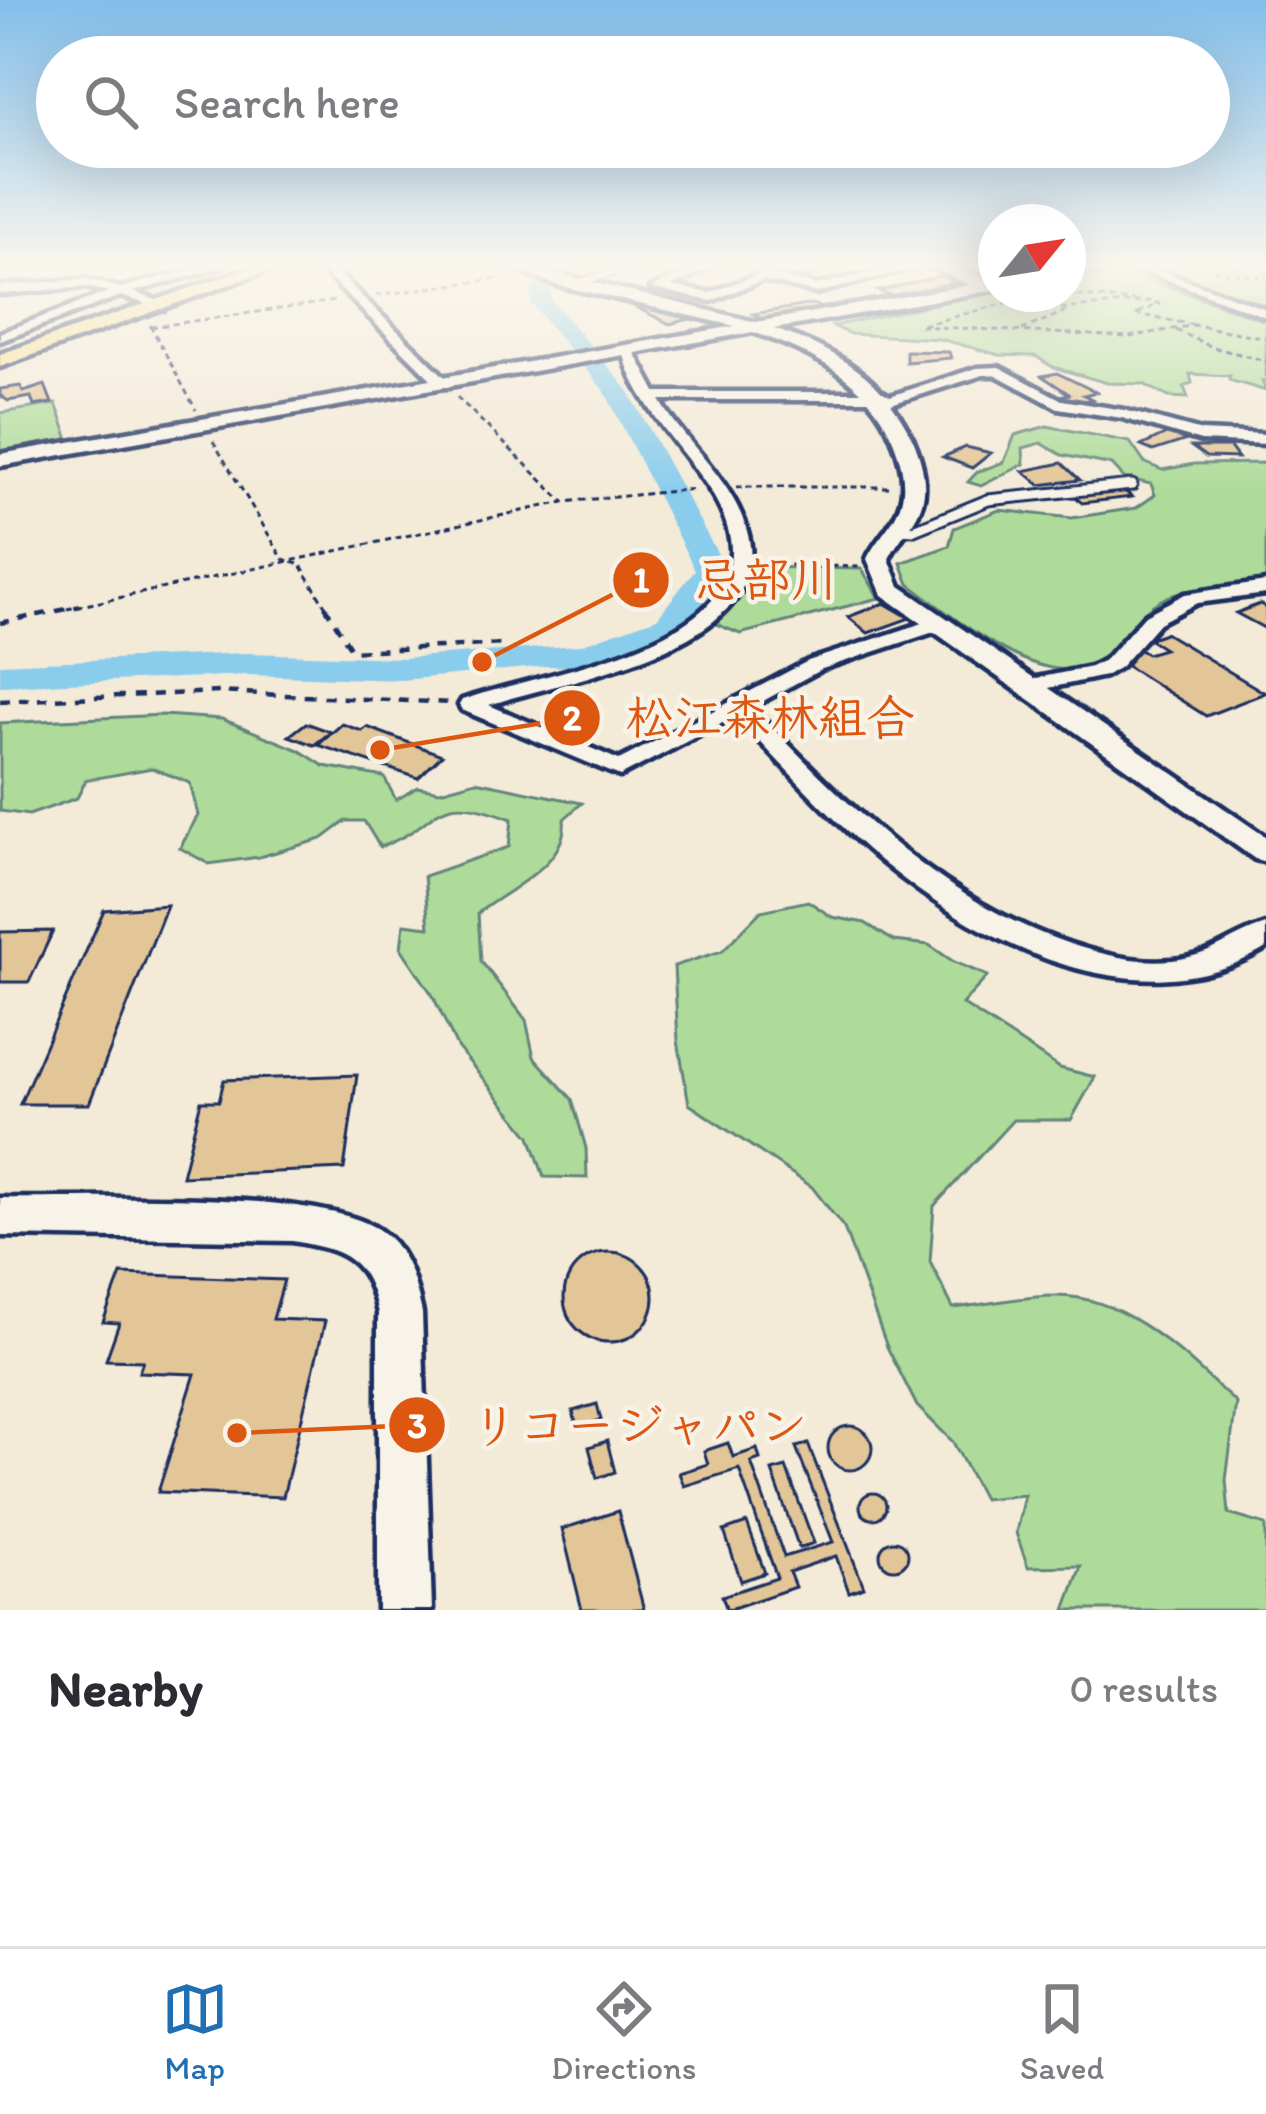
<!DOCTYPE html>
<meta charset="utf-8">
<style>
body{margin:0;font-family:Itim,"Klee One",sans-serif;background:#f7f7f7;color:#2b2b33}
.compass{position:absolute;left:978px;top:204px;width:108px;height:108px;border-radius:50%;background:#fff;box-shadow:0 12px 48px #0002;rotate:60deg}
.list{margin:0;padding:0;list-style:none}
h2{display:flex;justify-content:space-between;align-items:center;height:156px;margin:0;padding:0 48px;font-size:51px}
h2 small{font-size:39px;font-weight:400;color:#7c7c81}
.icon{flex:none;width:66px;height:66px;fill:none;stroke:currentColor;stroke-width:2;stroke-linecap:round;stroke-linejoin:round}
.map{position:relative;flex:none;width:1266px;height:1610px;overflow:hidden}
.search{position:absolute;background:#fff;box-shadow:0 12px 48px #0002;left:36px;right:36px;top:36px;height:132px;display:flex;align-items:center;gap:30px;box-sizing:border-box;padding:0 42px;border-radius:66px;color:#7c7c81;font-size:45px}
.sheet{height:336px;background:#fff}
nav{display:flex;justify-content:space-around;align-items:center;box-sizing:border-box;height:168px;border-top:3px solid #e1e1e2;background:#fff;font-size:33px;color:#7c7c81}
nav a{display:grid;justify-items:center;gap:6px}
nav .on{color:#1f6fb2}
.map>svg:first-child{display:block}
.green{fill:#aedb99;stroke:#64857c;stroke-width:3}
.lines{fill:none;stroke-linecap:round;stroke-linejoin:round}
.river{fill:#8accec;fill-rule:evenodd}
.building{fill:#e3c697;stroke:#1b2f5e;stroke-width:3}
.service-far1-casing{stroke:#1b2f5e;stroke-width:10}
.service-casing{stroke:#1b2f5e;stroke-width:15}
.minor-casing{stroke:#1b2f5e;stroke-width:9}
.tertiary-casing{stroke:#1b2f5e;stroke-width:9}
.primary-casing{stroke:#1b2f5e;stroke-width:9}
.path-far1{stroke:#1b2f5e;stroke-width:3;stroke-dasharray:6 4.5;stroke-linecap:butt}
.path{stroke:#1b2f5e;stroke-width:4.5;stroke-dasharray:10 9;stroke-linecap:butt}
.service-far1{stroke:#f7f3e8;stroke-width:6}
.service{stroke:#f7f3e8;stroke-width:9}
.minor{fill:#f7f3e8;fill-rule:evenodd}
.tertiary{fill:#f7f3e8;fill-rule:evenodd}
.primary{fill:#f9e096;fill-rule:evenodd}
.leader{fill:none;stroke:#de5710;stroke-width:4.5}
.callout-dot{fill:#de5710;stroke:#f7f3e8;stroke-width:4.5}
.mark-label{font-size:36px;text-anchor:middle;font-weight:bold;fill:#fff}
.callout-label{font-size:48px;text-anchor:middle;font-weight:bold;fill:#de5710;stroke:#f7f3e8;stroke-width:9;stroke-linejoin:round;paint-order:stroke}
</style>
<div class="map">
<svg width="1266" height="1610" viewBox="0 0 1266 1610">
<rect width="100%" height="100%" fill="#f3ead8"/>
<filter id="ink" filterUnits="userSpaceOnUse"><feTurbulence type="fractalNoise" baseFrequency=".00833" numOctaves="2"/><feDisplacementMap in="SourceGraphic" scale="24" xChannelSelector="R" yChannelSelector="G"/><feConvolveMatrix kernelMatrix="1 2 1 2 8 2 1 2 1" color-interpolation-filters="sRGB"/></filter>
<g filter="url(#ink)">
<g class="green">
<path d="M1266,267V306L1160,268V267Z"/>
<path d="M1132,274L1266,321V381H1262L1266,391L1229,380L1230,376L1190,374L1192,383L1184,387L1188,398L1169,397L1143,384L1107,383L1053,367L1035,356L999,355L940,339L850,334L833,326L996,291L1068,294V279Z"/>
<path d="M56,404L70,442L0,454V413Z"/>
<path d="M1047,426L1130,442L1144,462L1162,470L1194,464L1266,463V581C1233,585 1196,585 1165,598C1135,612 1128,637 1106,656C1052,703 952,616 909,584L901,563L949,546L954,528L999,510L1072,518L1136,508L1155,495L1151,484L1124,478L1112,465L1062,455L1041,443L1023,448L1024,464L981,486L968,482L977,472L1004,462L1015,435Z"/>
<path d="M750,567L862,569L879,598L740,634L711,622L740,592Z"/>
<path d="M163,715L222,719L299,750L324,766L384,777L396,800L418,787L440,791L476,781L582,803L564,819C569,864 508,889 478,913L481,961L526,1020L534,1057L572,1099L586,1148L587,1178L544,1177L530,1136L457,1047L433,996L401,948L404,924L429,927L424,876L509,847L512,819C427,786 446,824 380,847L364,821H346L322,839L259,857L209,864L180,848L198,815L190,783L152,768L86,780L77,798L29,815L0,811V723Z"/>
<path d="M808,901L832,917L865,923L894,941L929,945L954,962L988,976L962,1004L1060,1068L1095,1077L1071,1120H1013L934,1206L930,1262L953,1308C986,1305 1022,1296 1055,1296C1128,1295 1186,1358 1236,1403L1226,1480L1229,1514L1266,1525V1610H1065L1081,1566L1028,1567L1016,1533L1024,1495L983,1499L953,1442L917,1406L887,1347L844,1228L812,1187L689,1104L678,1041L674,966L722,951L761,911Z"/>
</g>
<g class="lines">
<path class="river" d="M557,267H586L550,289L553,302L628,390L727,571L681,632L584,667L547,666L402,680L246,675L0,686V664L246,653L402,658L580,645L657,618L695,570L605,392L531,303C529,282 539,274 557,267Z"/>
</g>
<g class="building">
<path d="M792,267H829L800,281L774,276Z"/>
<path d="M940,276L957,282L893,296L878,291Z"/>
<path d="M813,304L824,309L763,320L753,314Z"/>
<path d="M645,305L690,319L670,324L637,308Z"/>
<path d="M906,351L949,352L951,358L906,362Z"/>
<path d="M1057,373L1096,392L1084,395L1092,399L1072,404L1055,397L1069,394L1042,376Z"/>
<path d="M45,385L52,403L34,406L31,397L8,401L0,395V389L21,386L23,392Z"/>
<path d="M1171,432L1190,439L1153,451L1141,446Z"/>
<path d="M966,447L991,453L972,468L943,457Z"/>
<path d="M1192,447H1230L1238,458L1206,457Z"/>
<path d="M1062,463L1080,480L1040,485L1023,471Z"/>
<path d="M1122,489L1132,497L1082,503L1073,495Z"/>
<path d="M884,603L910,618L868,633L848,617Z"/>
<path d="M1260,604L1266,607V629L1236,613Z"/>
<path d="M1165,633L1265,693L1206,716L1125,665L1123,661L1136,648L1147,654L1164,649L1148,639Z"/>
<path d="M306,723L331,732L314,745L289,736Z"/>
<path d="M342,724L362,731L367,727L442,755L418,778L318,745Z"/>
<path d="M167,905L89,1104H20L104,910Z"/>
<path d="M53,931L29,982H0V932Z"/>
<path d="M357,1075L344,1169L182,1176L201,1101H219L224,1080Z"/>
<circle cx="609" cy="1297" r="45"/>
<path d="M121,1274L284,1280L273,1319L325,1321L283,1497L158,1492L195,1374L139,1372L143,1361L106,1360L119,1323L103,1322Z"/>
<path d="M597,1404L601,1420L577,1427L573,1411Z"/>
<circle cx="850" cy="1448" r="22"/>
<path d="M607,1441L615,1472L597,1478L589,1447Z"/>
<path d="M728,1443L733,1457L757,1449L760,1459L751,1462L784,1557L833,1542L796,1447L808,1444L864,1587L849,1592L836,1556L789,1572L795,1587L727,1610L722,1596L777,1578L739,1469L684,1486L679,1473L708,1464L704,1451Z"/>
<path d="M786,1467L814,1543L799,1548L772,1471Z"/>
<circle cx="873" cy="1506" r="13"/>
<path d="M618,1511L644,1610H582L562,1529Z"/>
<path d="M747,1523L765,1573L741,1581L724,1531Z"/>
<circle cx="894" cy="1555" r="14"/>
</g>
<g class="lines">
<defs>
<path id="service-far1" d="M575,284L630,267"/>
<path id="service" d="M901,529L914,530L988,500L1132,485"/>
<g id="minor">
<path d="M202,267H222L133,292L164,303V309L120,296L0,341V333L108,292L86,287L0,294V286L86,279L120,288Z"/>
<path d="M319,267H332L449,381V387H439Z"/>
<path d="M696,267H712L672,286L710,293L774,268L780,271L773,275L817,285L895,267H917L817,293L763,280L711,301L651,288Z"/>
<path d="M1133,267H1150L1266,309V317Z"/>
<path d="M623,349H633L656,392H883L890,396L977,368L999,367L1062,400L1124,410L1202,431L1266,434V444L1201,441L1122,418L1058,408L996,375H983L888,405L881,400H660C686,445 733,480 747,531C781,649 561,680 489,705L619,760L808,661L929,621H943V629L822,669L752,707C843,800 931,893 1056,939C1092,952 1133,964 1172,960C1217,955 1229,936 1266,925V948C1133,1029 960,935 858,841C815,802 776,758 736,716L620,776L462,710L459,705L462,700C558,666 816,639 703,480C676,442 630,393 623,349Z"/>
<path d="M1266,582V594L1197,603L1159,623L1120,667L1105,676L1025,693L1014,687L1017,682L1091,667L1106,659L1145,615L1185,594Z"/>
</g>
<g id="tertiary">
<path d="M507,267H530L756,322L970,285L930,267H950L996,281V289L988,291L774,329C839,351 883,377 913,440C921,459 928,483 922,503C916,524 898,539 889,559L900,586L1266,837V862L1255,859L882,595L867,559C876,539 895,524 901,502C907,481 900,457 892,438C866,378 812,353 753,332L0,466V454L735,326L557,285Z"/>
<path d="M1104,267L1102,270L1068,276V268Z"/>
<path d="M0,1198C83,1200 322,1187 382,1232C407,1250 416,1285 422,1313L432,1610H378V1313C366,1258 345,1250 292,1241L0,1236Z"/>
</g>
<path id="primary" d="M252,267H277L0,367V354Z"/>
</defs>
<use href="#service-far1" class="service-far1-casing"/>
<use href="#service" class="service-casing"/>
<use href="#minor" class="minor-casing"/>
<use href="#tertiary" class="tertiary-casing"/>
<use href="#primary" class="primary-casing"/>
<g class="path-far1">
<path d="M1213,270L1266,278"/>
<path d="M1040,294L919,326L1129,337L1195,325L1266,338"/>
<path d="M1057,294L1135,301"/>
<path d="M376,295L502,278"/>
<path d="M1031,299L1059,309L1152,301L1159,304L1135,314L1195,325"/>
<path d="M150,325L196,410"/>
<path d="M151,327L335,301"/>
<path d="M1022,330L1066,311"/>
<path d="M1176,330L1212,347L1266,361"/>
<path d="M457,397L564,502"/>
<path d="M213,441L283,559L301,565L327,609"/>
<path d="M736,487H893"/>
<path d="M758,564L860,567"/>
<path d="M67,609L564,502L695,489"/>
</g>
<g class="path">
<path d="M325,606L352,651L507,644"/>
<path d="M0,623L81,606"/>
<path d="M0,701L219,692L452,703"/>
</g>
<use href="#service-far1" class="service-far1"/>
<use href="#service" class="service"/>
<use href="#minor" class="minor"/>
<use href="#tertiary" class="tertiary"/>
<use href="#primary" class="primary"/>
</g>
</g>
<linearGradient id="sky" x2="0" y2="1"><stop stop-color="#82beea"/><stop offset="0.54" stop-color="#faf6ed"/><stop offset="1" stop-color="#faf6ed" stop-opacity="0"/></linearGradient>
<rect width="1266" height="493" fill="url(#sky)"/>
<path class="leader" d="M482 662L641 580M380 750L572 718M237 1433L417 1425"/>
<g class="callout-dot">
<circle cx="482" cy="662" r="12"/>
<circle cx="380" cy="750" r="12"/>
<circle cx="237" cy="1433" r="12"/>
<circle cx="641" cy="580" r="30"/>
<circle cx="572" cy="718" r="30"/>
<circle cx="417" cy="1425" r="30"/>
</g>
<g class="mark-label">
<text x="641" y="592">1</text>
<text x="572" y="730">2</text>
<text x="417" y="1438">3</text>
</g>
<g class="callout-label">
<text x="767" y="596">忌部川</text>
<text x="770" y="734">松江森林組合</text>
<text x="639" y="1442">リコージャパン</text>
</g>
</svg>
<svg class="compass" viewBox="-18 -18 36 36"><path d="M0-13l5 13h-10z" fill="#e53935"/><path d="M0 13l5-13h-10z" fill="#7c7c81"/></svg>
<div class="search"><svg class="icon" aria-label="search" viewBox="0 0 24 24"><circle cx="10" cy="10" r="6"/><path d="M15 15l6 6"/></svg>Search here</div>
</div>
<section class="sheet">
<h2>Nearby<small>0 results</small></h2>
<ul class="list">
</ul>
</section>
<nav>
<a class="on"><svg class="icon" aria-label="map" viewBox="0 0 24 24"><path d="M3 6l6-2 6 2 6-2v14l-6 2-6-2-6 2zM9 4v14M15 6v14"/></svg>Map</a>
<a><svg class="icon" aria-label="directions" viewBox="0 0 24 24"><path d="M12 3l9 9-9 9-9-9zM9 14v-3h6M13 9l2 2-2 2"/></svg>Directions</a>
<a><svg class="icon" aria-label="saved" viewBox="0 0 24 24"><path d="M7 4h10v16l-5-4-5 4z"/></svg>Saved</a>
</nav>
